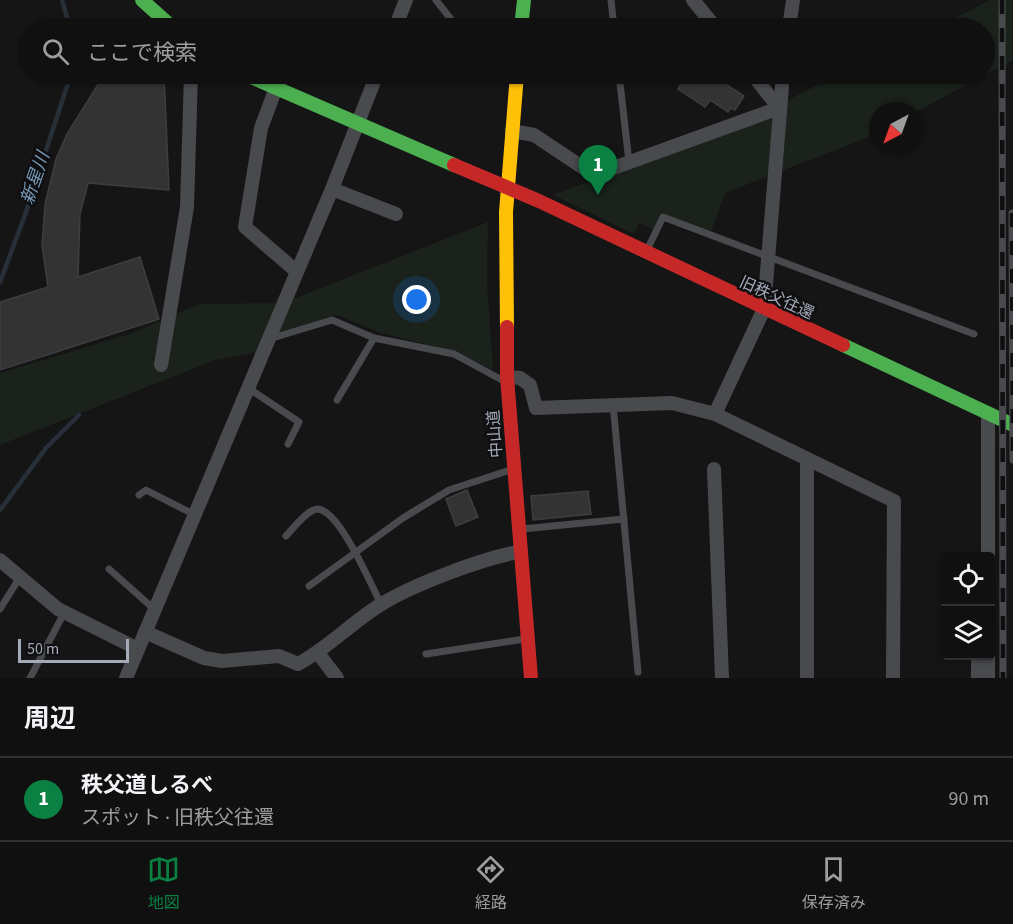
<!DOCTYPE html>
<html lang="ja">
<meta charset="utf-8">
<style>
body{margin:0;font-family:"Source Sans 3","Noto Sans JP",sans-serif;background:#1e1e1e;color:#f1f3f6}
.controls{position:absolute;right:18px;bottom:18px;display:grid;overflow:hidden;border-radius:6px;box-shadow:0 2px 4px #0004}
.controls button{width:54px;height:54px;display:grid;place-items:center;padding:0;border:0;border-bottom:2px solid #303030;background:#101010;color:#f1f3f6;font:30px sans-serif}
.compass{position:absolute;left:869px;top:102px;width:54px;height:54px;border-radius:50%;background:#101010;box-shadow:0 2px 4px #0004;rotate:221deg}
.scale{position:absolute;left:18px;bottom:15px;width:111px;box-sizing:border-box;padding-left:6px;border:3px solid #a4aab7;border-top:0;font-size:16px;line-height:21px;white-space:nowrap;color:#a4aab7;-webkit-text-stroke:4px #0f0f11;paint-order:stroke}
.you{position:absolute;left:417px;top:300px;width:21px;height:21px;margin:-15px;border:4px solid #fff;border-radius:50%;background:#1a73e8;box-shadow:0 0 0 9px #1a73e833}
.badge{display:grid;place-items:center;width:39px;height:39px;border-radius:50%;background:#0b8043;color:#fff;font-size:20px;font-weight:700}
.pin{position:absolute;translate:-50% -50px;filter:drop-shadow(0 2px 3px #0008)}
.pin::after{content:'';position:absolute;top:32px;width:21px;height:18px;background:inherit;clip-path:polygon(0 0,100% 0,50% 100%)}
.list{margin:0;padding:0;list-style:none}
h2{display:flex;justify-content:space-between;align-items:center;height:78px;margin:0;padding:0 24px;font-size:26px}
h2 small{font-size:20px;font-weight:400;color:#9c9d9f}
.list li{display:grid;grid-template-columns:39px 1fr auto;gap:18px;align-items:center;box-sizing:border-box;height:84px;padding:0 24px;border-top:2px solid #303030}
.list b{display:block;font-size:22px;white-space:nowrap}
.list p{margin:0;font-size:20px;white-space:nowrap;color:#9c9d9f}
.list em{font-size:20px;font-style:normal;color:#9c9d9f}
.icon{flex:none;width:33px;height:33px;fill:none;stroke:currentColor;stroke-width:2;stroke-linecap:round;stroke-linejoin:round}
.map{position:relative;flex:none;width:1013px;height:678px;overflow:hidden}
.search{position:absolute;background:#101010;box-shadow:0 2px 4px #0004;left:18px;right:18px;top:18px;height:66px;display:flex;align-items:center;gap:15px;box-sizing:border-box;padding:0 21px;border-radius:33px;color:#9c9d9f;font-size:22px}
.sheet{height:162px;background:#101010}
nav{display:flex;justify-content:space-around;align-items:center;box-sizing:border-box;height:84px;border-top:2px solid #303030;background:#101010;font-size:16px;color:#9c9d9f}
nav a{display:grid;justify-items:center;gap:3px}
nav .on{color:#0b8043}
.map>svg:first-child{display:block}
.green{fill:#1a221b}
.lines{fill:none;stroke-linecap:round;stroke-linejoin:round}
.stream{stroke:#273038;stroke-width:4.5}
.building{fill:#333334;stroke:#3d3e41;stroke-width:1.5}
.lane{stroke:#484a4e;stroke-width:7}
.street{stroke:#484a4e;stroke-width:14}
.fast{stroke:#4caf50;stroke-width:14}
.slow{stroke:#ffc107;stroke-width:14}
.jam{stroke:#c62828;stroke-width:14}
.rail-casing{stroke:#484a4d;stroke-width:7}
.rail{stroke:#0f0f11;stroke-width:4.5;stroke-dasharray:14;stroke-linecap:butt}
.labels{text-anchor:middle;stroke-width:5;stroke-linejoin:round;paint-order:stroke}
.street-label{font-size:16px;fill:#a4aab7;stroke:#0f0f11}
.water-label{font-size:18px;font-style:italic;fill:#7799b6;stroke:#0f0f11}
</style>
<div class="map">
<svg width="1013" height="678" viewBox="0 0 1013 678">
<rect width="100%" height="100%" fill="#151515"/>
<g class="green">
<path d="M990,0H1013V60L914,113V111H878V133L874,135L725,193L711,232L661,213L653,229L639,223L634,234L553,195L739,125L839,74H984V28H936Z"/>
<path d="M488,222L487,282L493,370L457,352L381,333L337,315L269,335L291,300Z"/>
<path d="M276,303L257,352L215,360L0,445V373L130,334L199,304Z"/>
</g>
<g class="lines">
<g class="stream">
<path d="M62,0L70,28"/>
<path d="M0,282L25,215L71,74"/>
<path d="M0,510L46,448L79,415"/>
</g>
</g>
<g class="building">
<path d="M110,74H164L169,190L88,183L80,214L78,277L140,257L159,319L0,370V302L48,287L42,245L45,204L56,159L67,134L99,83Z"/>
<path d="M671,74H710L744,96L735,110L731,108L728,112L710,100L705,107L678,89L683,81Z"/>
<path d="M467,490L478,517L456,526L446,499Z"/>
<path d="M588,491L591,514L533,520L531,496Z"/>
</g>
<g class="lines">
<g class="lane">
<path d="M436,0L457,27L465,28"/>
<path d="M611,0L614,28"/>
<path d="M619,74L629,162"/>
<path d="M647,250L663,217L974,334"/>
<path d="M269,339L332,320L374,338"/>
<path d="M248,388L299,422L288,444"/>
<path d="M337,400L374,338L454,354L502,380"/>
<path d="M613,404L638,672"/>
<path d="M139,495L146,490L195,515"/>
<path d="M522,529L624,519"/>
<path d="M286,536C293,529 307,509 318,509C340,511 371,585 381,604"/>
<path d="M109,569L154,609"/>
<path d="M309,586L403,518L449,490L510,470"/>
<path d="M0,609L20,577"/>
<path d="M426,654L525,639"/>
<path d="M30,678L64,613"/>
</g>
<g class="street">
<path d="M693,0L716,28"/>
<path d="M395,28L406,0"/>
<path d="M789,28L793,0"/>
<path d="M276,88L261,128L245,227L296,271"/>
<path d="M512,131L534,135L594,175L779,108L752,74"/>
<path d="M332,189L396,214"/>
<path d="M161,365L187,207L191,74"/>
<path d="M507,377L520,378L530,385L536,408L672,403L715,414L894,501L893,678"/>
<path d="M715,414L764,309L783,74"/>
<path d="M988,414V556"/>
<path d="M714,469L722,678"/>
<path d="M0,560L58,609L138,649"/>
<path d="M145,632L204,658L222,661L279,656L298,664C328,648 351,623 380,605C412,585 483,558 519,552"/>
<path d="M318,653L337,678"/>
<path d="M978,656V678"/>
<path d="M988,656V678"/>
<path d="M126,678L332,189L377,74"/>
<path d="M807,678V459"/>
</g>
<g class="fast">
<path d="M142,0L173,28"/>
<path d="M521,28L524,0"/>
<path d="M244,74L454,165"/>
<path d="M843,345L1013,425"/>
</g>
<path class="slow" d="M507,327L506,212L517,74"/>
<g class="jam">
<path d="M454,165L539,201L843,345"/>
<path d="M507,327V377L531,678"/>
</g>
<defs>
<g id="rail">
<path d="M1002,0L1003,678"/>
<path d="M1012,213L1013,460"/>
</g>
</defs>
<use href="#rail" class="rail-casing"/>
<use href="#rail" class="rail"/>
</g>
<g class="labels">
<g class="street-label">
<text transform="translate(777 297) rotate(25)" y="6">旧秩父往還</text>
<text transform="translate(494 434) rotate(-94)" y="6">中山道</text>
</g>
<g class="water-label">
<text transform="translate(35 178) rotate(-71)" y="6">新星川</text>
</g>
</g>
</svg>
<div class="controls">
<button><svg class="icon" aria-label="locate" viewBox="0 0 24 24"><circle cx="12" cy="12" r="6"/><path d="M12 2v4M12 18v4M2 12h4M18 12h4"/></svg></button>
<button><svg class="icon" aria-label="layers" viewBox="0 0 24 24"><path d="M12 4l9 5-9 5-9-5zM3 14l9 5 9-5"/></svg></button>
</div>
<svg class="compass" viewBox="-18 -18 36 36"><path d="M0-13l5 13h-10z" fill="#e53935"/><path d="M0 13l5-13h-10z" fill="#9c9d9f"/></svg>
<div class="scale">50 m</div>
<div class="you"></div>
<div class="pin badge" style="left:598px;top:195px">1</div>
<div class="search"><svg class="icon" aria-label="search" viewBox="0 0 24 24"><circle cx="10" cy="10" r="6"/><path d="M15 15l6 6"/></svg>ここで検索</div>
</div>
<section class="sheet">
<h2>周辺<small></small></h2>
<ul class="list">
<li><span class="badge">1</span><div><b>秩父道しるべ</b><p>スポット · 旧秩父往還</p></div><em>90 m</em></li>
</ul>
</section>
<nav>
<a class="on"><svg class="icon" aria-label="map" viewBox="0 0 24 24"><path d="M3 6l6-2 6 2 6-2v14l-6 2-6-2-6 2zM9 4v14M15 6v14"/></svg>地図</a>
<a><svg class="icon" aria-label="directions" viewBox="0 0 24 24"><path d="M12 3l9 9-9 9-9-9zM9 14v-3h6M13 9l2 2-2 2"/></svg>経路</a>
<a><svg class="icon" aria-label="saved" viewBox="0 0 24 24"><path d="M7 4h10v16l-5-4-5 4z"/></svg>保存済み</a>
</nav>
